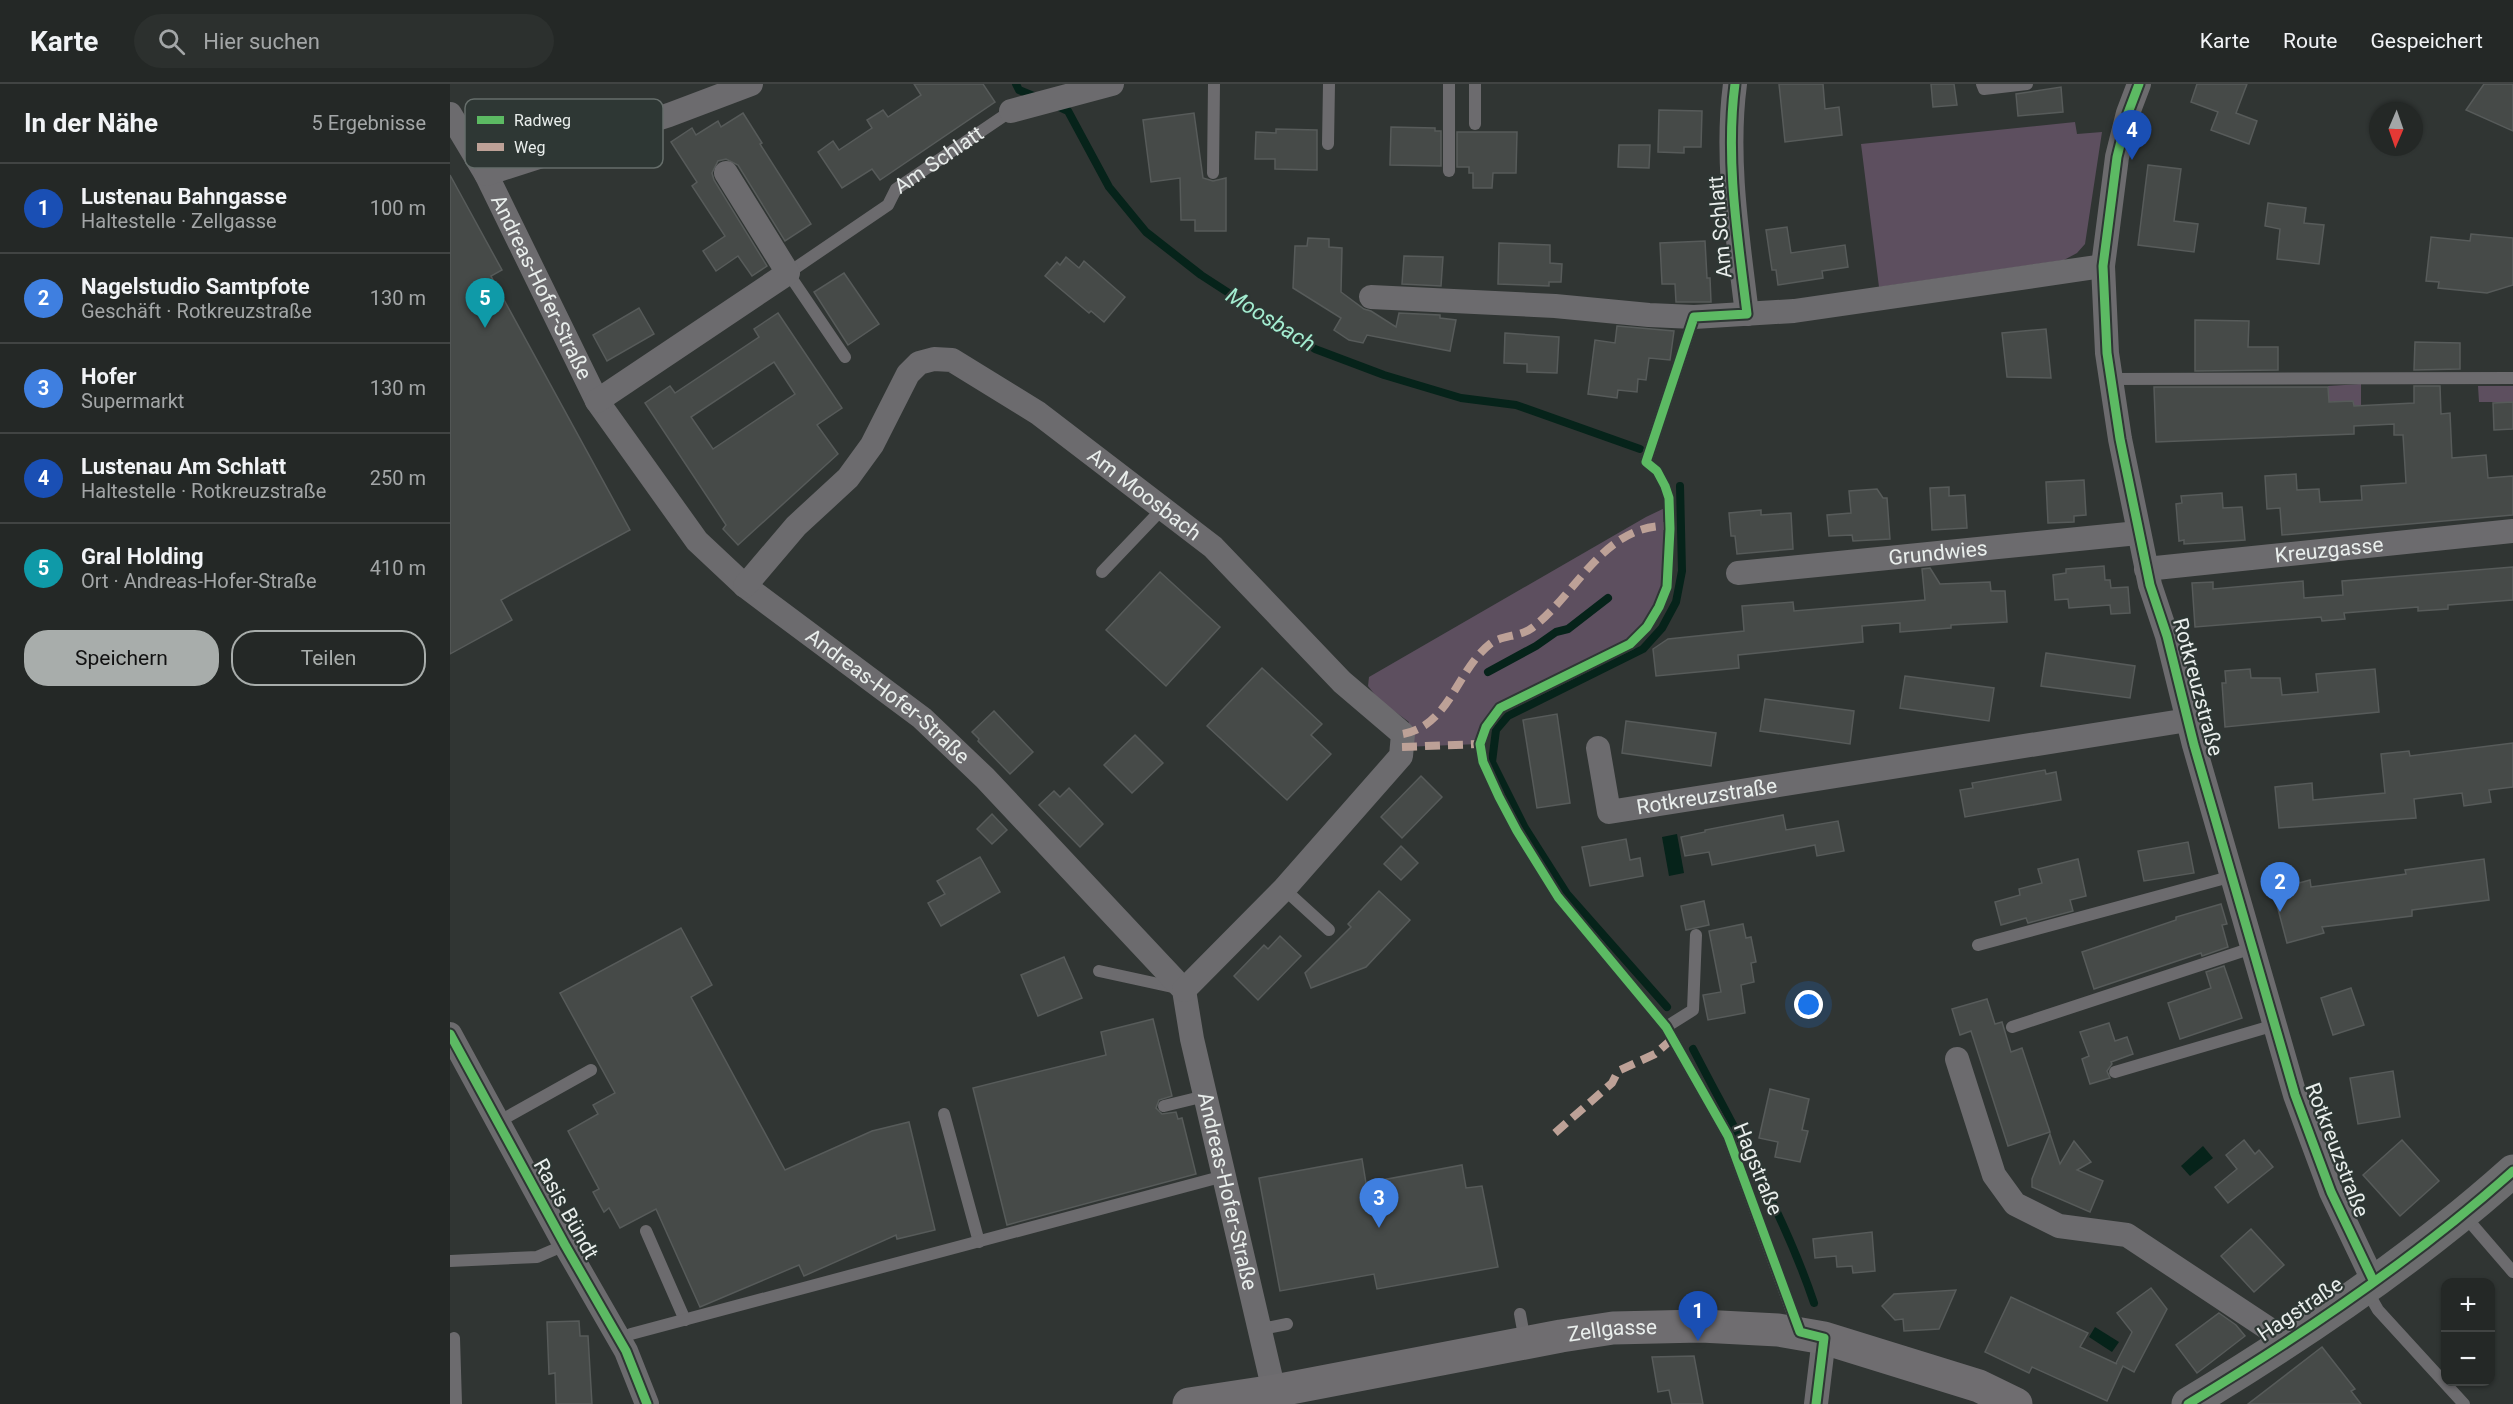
<!DOCTYPE html>
<html lang="de">
<meta charset="utf-8">
<style>
body{margin:0;font-family:Roboto,sans-serif;background:#2c302e;color:#f1f3f6}
.controls{position:absolute;right:18px;bottom:18px;display:grid;overflow:hidden;border-radius:12px;box-shadow:0 2px 4px #0004}
.controls button{width:54px;height:54px;display:grid;place-items:center;padding:0;border:0;border-bottom:2px solid #414443;background:#242826;color:#f1f3f6;font:30px sans-serif}
.compass{position:absolute;left:1919px;top:18px;width:54px;height:54px;border-radius:50%;background:#242826;box-shadow:0 2px 4px #0004;rotate:182deg}
.you{position:absolute;left:1359px;top:921px;width:21px;height:21px;margin:-15px;border:4px solid #fff;border-radius:50%;background:#1a73e8;box-shadow:0 0 0 9px #1a73e833}
.badge{display:grid;place-items:center;width:39px;height:39px;border-radius:50%;background:#a8adab;color:#fff;font-size:20px;font-weight:700}
.pin{position:absolute;translate:-50% -50px;filter:drop-shadow(0 2px 3px #0008)}
.pin::after{content:'';position:absolute;top:32px;width:21px;height:18px;background:inherit;clip-path:polygon(0 0,100% 0,50% 100%)}
.list{margin:0;padding:0;list-style:none}
h2{display:flex;justify-content:space-between;align-items:center;height:78px;margin:0;padding:0 24px;font-size:26px}
h2 small{font-size:20px;font-weight:400;color:#a3a6a7}
.list li{display:grid;grid-template-columns:39px 1fr auto;gap:18px;align-items:center;box-sizing:border-box;height:90px;padding:0 24px;border-top:2px solid #414443}
.list b{display:block;font-size:22px;white-space:nowrap}
.list p{margin:0;font-size:20px;white-space:nowrap;color:#a3a6a7}
.list em{font-size:20px;font-style:normal;color:#a3a6a7}
.actions{display:flex;gap:12px;padding:18px 24px}
.actions a{flex:1;padding:14px 0;border:2px solid #a8adab;border-radius:24px;text-align:center;font-size:21px;color:#a8adab}
.actions .main{background:#a8adab;color:#111}
.icon{flex:none;width:33px;height:33px;fill:none;stroke:currentColor;stroke-width:2;stroke-linecap:round;stroke-linejoin:round}
.map{position:relative;flex:none;width:2063px;height:1320px;overflow:hidden}
header{display:flex;align-items:center;gap:36px;box-sizing:border-box;height:84px;padding:0 30px;background:#242826;border-bottom:2px solid #414443}
header strong{font-size:28px}
nav{display:flex;gap:33px;margin-inline-start:auto;font-size:21px}
.search{width:420px;height:54px;background:#2c302e;display:flex;align-items:center;gap:15px;box-sizing:border-box;padding:0 21px;border-radius:33px;color:#a3a6a7;font-size:22px}
main{display:flex}
aside{flex:1;background:#242826}
.map>svg:first-child{display:block}
.green{fill:#5d4f5f}
.water{fill:#06231a}
.lines{fill:none;stroke-linecap:round;stroke-linejoin:round}
.stream{stroke:#06231a;stroke-width:8}
.building{fill:#464a48;stroke:#575b5a;stroke-width:1.5;fill-rule:evenodd}
.lane{stroke:#6c6b6e;stroke-width:12}
.street{stroke:#6c6b6e;stroke-width:24}
.secondary{stroke:#6f6d70;stroke-width:33}
.primary{stroke:#6c6c6e;stroke-width:33}
.quiet{stroke:#bda197;stroke-width:8;stroke-dasharray:15 8;stroke-linecap:butt}
.cycleway-casing{stroke:#2e3734;stroke-width:13}
.cycleway{stroke:#5cba63;stroke-width:9}
.labels{text-anchor:middle;stroke-width:4.5;stroke-linejoin:round;paint-order:stroke}
.street-label{font-size:21px;fill:#e9eeec;stroke:#2e3734}
.water-label{font-size:22px;font-style:italic;fill:#a4edd1;stroke:#2e3734}
.key{fill:#2e3734;stroke:#666e6b;stroke-width:1.5}
.key-label{font-size:16px;fill:#e9eeec}
</style>
<header>
<strong>Karte</strong>
<div class="search"><svg class="icon" aria-label="search" viewBox="0 0 24 24"><circle cx="10" cy="10" r="6"/><path d="M15 15l6 6"/></svg>Hier suchen</div>
<nav><a>Karte</a><a>Route</a><a>Gespeichert</a></nav>
</header>
<main>
<aside>
<h2>In der Nähe<small>5 Ergebnisse</small></h2>
<ul class="list">
<li><span class="badge" style="background:#1a4fb4">1</span><div><b>Lustenau Bahngasse</b><p>Haltestelle · Zellgasse</p></div><em>100 m</em></li>
<li><span class="badge" style="background:#3f7fe0">2</span><div><b>Nagelstudio Samtpfote</b><p>Geschäft · Rotkreuzstraße</p></div><em>130 m</em></li>
<li><span class="badge" style="background:#3f7fe0">3</span><div><b>Hofer</b><p>Supermarkt</p></div><em>130 m</em></li>
<li><span class="badge" style="background:#1a4fb4">4</span><div><b>Lustenau Am Schlatt</b><p>Haltestelle · Rotkreuzstraße</p></div><em>250 m</em></li>
<li><span class="badge" style="background:#0f9aa8">5</span><div><b>Gral Holding</b><p>Ort · Andreas-Hofer-Straße</p></div><em>410 m</em></li>
</ul>
<div class="actions"><a class="main">Speichern</a><a>Teilen</a></div>
</aside>
<div class="map">
<svg width="2063" height="1320" viewBox="0 0 2063 1320">
<rect width="100%" height="100%" fill="#303533"/>
<g class="green">
<path d="M1625,38L1627,50L1652,48L1635,160L1627,169L1614,176L1429,203L1411,60Z"/>
<path d="M1911,300V331H1904L1903,317L1879,318L1878,302Z"/>
<path d="M2028,302H2063V318H2029Z"/>
<path d="M1219,422L1220,457L1217,503L1209,523L1197,543L1180,560L1050,624L1036,643L1030,660L952,663L953,650L959,638L929,616L918,602L919,593L1196,433Z"/>
</g>
<g class="water">
<path d="M1227,750L1234,789L1219,792L1212,753Z"/>
<path d="M1753,1062L1763,1074L1740,1092L1731,1082Z"/>
<path d="M1645,1243L1669,1258L1662,1268L1639,1253Z"/>
</g>
<g class="lines">
<g class="stream">
<path d="M566,0L569,6L586,13"/>
<path d="M605,21L618,27L659,103L696,148L751,191L865,265L934,291L1011,314L1066,321L1190,365"/>
<path d="M1038,588L1086,562L1106,548L1118,545L1158,514"/>
<path d="M1217,923L1117,810L1075,744L1042,678L1046,646L1058,632L1193,565L1212,544L1226,518L1232,487L1230,402"/>
<path d="M1243,965C1286,1048 1334,1130 1364,1219"/>
</g>
</g>
<g class="building">
<path d="M464,0H533L545,18L430,96L422,85L392,104L368,68L383,57L389,66L422,44L417,36L433,26L438,33L471,11Z"/>
<path d="M1329,0H1373L1375,25L1389,23L1392,51L1335,58Z"/>
<path d="M1481,0H1504L1507,21L1483,23Z"/>
<path d="M1747,0H1797L1786,29L1807,37L1799,60L1761,46L1768,28L1741,18Z"/>
<path d="M2034,0H2063V47L2016,26Z"/>
<path d="M1611,3L1613,28L1568,32L1566,10Z"/>
<path d="M1209,26L1252,27L1251,63H1234V69L1208,68Z"/>
<path d="M293,29L312,59L310,60L361,140L335,157L288,81L276,75L268,77L262,89L264,96L317,182L302,192L288,172L266,187L253,167L275,152L242,102L247,98L221,58L242,44L246,51L268,37L271,43Z"/>
<path d="M744,29L753,94L763,97L776,94V147H745V136H731L730,94L701,98L693,36Z"/>
<path d="M941,43L985,44V47H991V82L940,81Z"/>
<path d="M826,45L867,46V86L825,85V75H805L806,48L826,49Z"/>
<path d="M1007,48H1067L1066,89H1043L1042,104H1023V89H1019V83H1007Z"/>
<path d="M1169,61H1200L1199,84L1168,83Z"/>
<path d="M1698,81L1731,85L1724,137L1748,140L1744,168L1688,161Z"/>
<path d="M0,91L52,186L41,192L180,446L51,516L62,536L0,570Z"/>
<path d="M1818,119L1856,124L1854,139L1874,141L1869,180L1827,175L1830,145L1815,142Z"/>
<path d="M1337,143L1341,169L1395,161L1398,183L1372,187L1373,194L1328,201L1326,186H1322L1316,146Z"/>
<path d="M2021,150L2063,154V201L2037,209L1988,204L1989,198L1976,197L1981,153L2020,157Z"/>
<path d="M858,154L879,155V163L892,164L891,208L914,225L921,227L946,243L949,229L990,231V234L1006,236L1000,267L917,251L913,259L899,256L884,246L891,234L843,204L845,162H857Z"/>
<path d="M1255,157L1257,194H1260L1261,218H1226L1225,200H1212L1210,159Z"/>
<path d="M1049,159L1100,161V179L1112,180L1111,198H1099V202L1048,200Z"/>
<path d="M954,172L993,173L991,202L952,200Z"/>
<path d="M616,173L629,184L634,177L675,213L654,238L641,227L639,229L595,192L607,178L610,181Z"/>
<path d="M394,189L429,240L398,261L364,208Z"/>
<path d="M189,224L204,250L157,277L143,251Z"/>
<path d="M328,229L392,324L367,341L388,370L288,461L273,445L276,441L195,319L220,302L225,309L309,253L304,245ZM324,278L345,310L263,365L241,333Z"/>
<path d="M1745,236L1799,237L1798,263H1828V286L1745,287Z"/>
<path d="M1167,242L1224,247L1220,276L1199,274L1196,296L1188,295L1187,308L1168,306L1167,314L1138,310L1145,256L1165,259Z"/>
<path d="M1596,245L1601,294L1557,293L1552,249Z"/>
<path d="M1055,249L1109,253L1107,289L1077,288V280L1054,279Z"/>
<path d="M1965,258L2010,259V285L1964,286Z"/>
<path d="M1964,302H1990L1991,330L2000,329L2002,374L2036,371L2038,394L2063,392V431L1832,451L1830,424L1817,425L1815,392L1846,390L1847,406L1869,405L1870,418L1912,416L1911,402L1956,399L1953,351H1944V340L1904,342V350L1706,358L1704,303H1878L1879,318L1903,317L1904,322L1964,319Z"/>
<path d="M2063,318V345L2044,346L2043,319Z"/>
<path d="M1634,396L1636,431L1624,432V438L1598,439L1596,398Z"/>
<path d="M1499,403V412L1515,411L1517,444L1482,446L1480,404Z"/>
<path d="M1427,405L1433,414H1437L1440,455L1403,457L1402,451L1379,452L1377,431L1401,429L1399,407Z"/>
<path d="M1772,409L1773,424L1792,423L1795,456L1734,460V456L1729,457L1726,420L1732,419L1731,412Z"/>
<path d="M1311,426V431L1341,429L1343,465L1287,470L1285,452H1281L1279,429Z"/>
<path d="M1654,482L1655,496H1660L1661,504L1678,503L1680,529L1661,530L1660,521L1619,524L1618,515L1605,516L1603,491L1616,489V485Z"/>
<path d="M2063,483V516L1998,521V525L1968,527V523L1894,529L1895,535L1872,537L1871,533L1745,543L1742,499L1763,498V505L1853,497L1854,514L1893,511L1892,497Z"/>
<path d="M1480,484L1490,500L1540,498L1541,507H1555L1557,538L1501,541V544L1450,548V539L1412,542L1413,558L1288,571L1289,584L1206,592L1203,565L1218,555L1294,547L1292,522L1343,518L1344,527L1475,516L1472,485Z"/>
<path d="M710,488L770,543L716,602L656,546Z"/>
<path d="M1596,569L1685,582L1680,614L1591,602Z"/>
<path d="M812,584L872,640L861,651L881,670L837,716L757,642Z"/>
<path d="M1800,585L1801,594H1830L1832,611L1868,608L1866,590L1925,585L1929,628L1775,643L1772,599H1776L1775,587Z"/>
<path d="M1455,592L1544,604L1539,637L1450,624Z"/>
<path d="M1315,615L1404,627L1400,660L1310,647Z"/>
<path d="M544,627L583,668L560,690L528,657L529,655L522,648Z"/>
<path d="M1107,630L1120,719L1087,724L1073,636Z"/>
<path d="M1176,637L1266,649L1261,682L1172,669Z"/>
<path d="M685,651L713,679L682,709L654,681Z"/>
<path d="M2063,659V703L2039,706L2041,718L2014,722L2012,709L1964,715L1966,734L1829,744L1825,703L1862,699L1863,716L1935,709L1931,670L1959,667L1960,672Z"/>
<path d="M1595,686L1596,690L1606,688L1611,716L1515,733L1510,706L1523,704L1522,699Z"/>
<path d="M971,692L992,713L952,754L931,733Z"/>
<path d="M619,704L653,740L630,763L589,721L604,707L610,713Z"/>
<path d="M542,730L557,746L542,760L527,745Z"/>
<path d="M1333,731L1336,746L1388,737L1394,767L1367,772L1365,761L1262,781L1259,768L1235,772L1231,753L1255,748V746Z"/>
<path d="M1176,755L1180,776L1190,774L1193,792L1140,802L1132,763Z"/>
<path d="M1738,758L1744,789L1694,797L1688,767Z"/>
<path d="M951,762L968,779L951,796L934,780Z"/>
<path d="M530,773L550,808L491,842L478,819L495,810L487,797Z"/>
<path d="M1628,775L1636,812L1620,816L1623,827L1578,839L1576,834L1551,841L1545,818L1570,811L1569,805L1592,799L1588,785Z"/>
<path d="M2034,775L2039,816L1962,826V832L1872,843L1874,849L1837,859L1823,806L1860,796L1861,803L1956,790L1955,786Z"/>
<path d="M929,807L960,836L916,883L861,904L855,889L901,843L898,840Z"/>
<path d="M1254,817L1259,841L1236,846L1231,822Z"/>
<path d="M1771,820L1777,840L1772,841L1778,863L1752,872L1751,869L1644,905L1632,868L1726,836V833Z"/>
<path d="M1293,840L1296,854L1301,853L1306,878L1301,879L1304,898L1291,901L1295,929L1258,936L1253,911L1271,908L1259,847Z"/>
<path d="M231,844L262,901L241,913L335,1086L422,1047L459,1038L485,1146L447,1155L446,1151L354,1192L349,1181L250,1223L206,1125L170,1144L159,1124L154,1128L143,1108L149,1105L118,1047L148,1030L143,1021L165,1009L110,909Z"/>
<path d="M830,852L851,872L808,916L784,892L814,861L818,865Z"/>
<path d="M614,873L632,914L588,932L571,891Z"/>
<path d="M1774,882L1792,934L1730,955L1718,919L1761,904L1756,888Z"/>
<path d="M1901,904L1914,941L1883,951L1871,914Z"/>
<path d="M1537,915L1545,940L1552,938L1561,968L1572,964L1600,1048L1558,1062L1521,947L1510,951L1502,925Z"/>
<path d="M703,935L722,1012L709,1016L706,1024L712,1030L726,1028L728,1035L732,1034L746,1090L557,1141L523,1004L656,971L651,948Z"/>
<path d="M1659,939L1665,957L1677,953L1683,970L1661,978L1662,980L1657,987L1660,994L1640,1000L1632,975L1639,972L1630,948Z"/>
<path d="M1943,987L1950,1033L1908,1040L1900,994Z"/>
<path d="M1320,1005L1359,1015L1352,1046L1358,1047L1350,1078L1325,1073L1328,1058L1309,1054Z"/>
<path d="M1600,1050L1610,1080L1624,1057L1641,1078L1627,1086L1653,1097L1640,1128L1582,1103V1095Z"/>
<path d="M1794,1056L1805,1070L1809,1066L1823,1083L1778,1119L1765,1103L1787,1085L1776,1071Z"/>
<path d="M1952,1056L1989,1097L1950,1132L1913,1091Z"/>
<path d="M912,1075L916,1099L1012,1081L1016,1104L1032,1102L1048,1183L927,1205L924,1190L830,1207L809,1094Z"/>
<path d="M1801,1145L1834,1181L1804,1208L1771,1172Z"/>
<path d="M1422,1148L1425,1187L1403,1189L1402,1182L1387,1183L1386,1172L1365,1174L1363,1155Z"/>
<path d="M1701,1204L1717,1225L1684,1288L1673,1282L1657,1317L1582,1283L1579,1289L1535,1268L1561,1213L1638,1249L1630,1263L1667,1280L1666,1279L1682,1248L1667,1229Z"/>
<path d="M1506,1206L1489,1245L1454,1247L1453,1235L1445,1236L1432,1222L1444,1210Z"/>
<path d="M1769,1229L1786,1241L1795,1252L1747,1289L1726,1261Z"/>
<path d="M129,1237L130,1252H138L142,1320H106L105,1289L99,1290L97,1238Z"/>
<path d="M1872,1263L1905,1305L1901,1307L1911,1320H1798Z"/>
<path d="M1244,1272L1253,1320H1222L1219,1306L1208,1308L1202,1273Z"/>
</g>
<g class="lines">
<g class="lane">
<path d="M1025,0V40"/>
<path d="M1532,0L1534,5L1577,0"/>
<path d="M878,60L879,0"/>
<path d="M999,87V0"/>
<path d="M763,89L764,0"/>
<path id="s1" d="M395,273L338,189L438,121L446,105L561,27"/>
<path d="M1661,295L2063,294"/>
<path d="M1196,378L1244,233"/>
<path d="M652,488L713,424"/>
<path d="M834,805L879,846"/>
<path d="M1246,851L1243,926L1216,943L1278,1052L1349,1247"/>
<path d="M1528,861L1783,792"/>
<path d="M649,887L727,904"/>
<path d="M1562,943L1802,864"/>
<path d="M1665,988L1825,941"/>
<path d="M714,1022L755,1012"/>
<path d="M494,1030L529,1158"/>
<path d="M48,1038L141,986"/>
<path d="M2013,1130L2063,1188"/>
<path d="M196,1147L235,1236"/>
<path d="M0,1177L87,1173L115,1161"/>
<path d="M1916,1205L1928,1226L2014,1320"/>
<path d="M1070,1230L1075,1257"/>
<path d="M811,1245L837,1240"/>
<path d="M4,1254L6,1320"/>
<path d="M170,1256L181,1250L774,1092"/>
</g>
<g class="street">
<path d="M1285,0C1275,75 1288,155 1297,230"/>
<path d="M1689,0L1678,29L1667,73L1653,182L1657,269L1670,355L1700,501L1717,552L1744,661L1845,1011L1881,1108L1923,1196"/>
<path d="M561,27L662,0"/>
<path id="s2" d="M0,30L36,90L147,317L247,457L295,502L472,634L535,694L734,906L742,955L827,1320"/>
<path d="M36,90L219,31L301,0"/>
<path d="M921,213L1105,222L1199,231L1244,233L1344,227L1653,182"/>
<path d="M147,317L338,189L276,89"/>
<path id="s3" d="M1696,485L2063,447"/>
<path id="s4" d="M1288,489L1688,449"/>
<path id="s5" d="M295,502L346,442L398,394L422,361L458,290L469,279L484,275L502,276L588,329L763,463L892,598L953,650L951,672L834,805L734,906"/>
<path id="s6" d="M1148,664L1159,728L1738,636"/>
<path d="M0,950L115,1161L176,1267L197,1320"/>
<path d="M1507,975L1544,1091L1565,1120L1609,1142L1677,1151L1837,1257"/>
<path d="M1366,1320L1374,1254"/>
</g>
<path class="secondary" id="s7" d="M739,1320L825,1307L1111,1252L1163,1244L1251,1242L1328,1246L1374,1254L1529,1302L1566,1320"/>
<path class="primary" d="M1738,1320C1849,1253 1966,1174 2063,1087"/>
<g class="quiet">
<path d="M953,650C1000,641 1006,587 1040,560C1051,551 1070,553 1082,544C1128,509 1154,439 1220,442"/>
<path d="M952,663L1030,660"/>
<path d="M1105,1049L1162,999L1168,987L1205,970L1222,955"/>
</g>
<defs>
<g id="cycleway">
<path d="M1285,0C1275,75 1288,155 1297,230L1244,233L1196,378L1207,387L1215,402L1219,414L1220,445L1217,503L1209,523L1197,543L1180,560L1050,624L1036,643L1030,660L1033,678L1049,713L1067,747L1108,813L1216,943L1278,1052L1350,1248L1374,1254L1366,1320"/>
<path d="M1689,0L1678,29L1667,73L1653,182L1657,269L1670,355L1700,501L1717,552L1744,661L1845,1011L1881,1108L1923,1196"/>
<path d="M0,950L115,1161L176,1267L197,1320"/>
<path d="M1738,1320C1849,1253 1966,1174 2063,1087"/>
</g>
</defs>
<use href="#cycleway" class="cycleway-casing"/>
<use href="#cycleway" class="cycleway"/>
</g>
<g class="labels">
<g class="street-label">
<text dy="7" stroke="none"><textPath href="#s1" startOffset="292">Am Schlatt</textPath></text>
<text transform="translate(1270 143) rotate(-95)" y="7">Am Schlatt</text>
<text dy="7" stroke="none"><textPath href="#s2" startOffset="196">Andreas-Hofer-Straße</textPath></text>
<text dy="7" stroke="none"><textPath href="#s5" startOffset="554">Am Moosbach</textPath></text>
<text dy="7" stroke="none"><textPath href="#s3" startOffset="184">Kreuzgasse</textPath></text>
<text dy="7" stroke="none"><textPath href="#s4" startOffset="201">Grundwies</textPath></text>
<text transform="translate(1748 603) rotate(75)" y="7">Rotkreuzstraße</text>
<text dy="7" stroke="none"><textPath href="#s2" startOffset="741">Andreas-Hofer-Straße</textPath></text>
<text dy="7" stroke="none"><textPath href="#s6" startOffset="164">Rotkreuzstraße</textPath></text>
<text transform="translate(1887 1066) rotate(69)" y="7">Rotkreuzstraße</text>
<text transform="translate(1308 1085) rotate(68)" y="7">Hagstraße</text>
<text dy="7" stroke="none"><textPath href="#s2" startOffset="1365">Andreas-Hofer-Straße</textPath></text>
<text transform="translate(116 1125) rotate(61)" y="7">Rasis Bündt</text>
<text transform="translate(1850 1225) rotate(-34)" y="7">Hagstraße</text>
<text dy="7" stroke="none"><textPath href="#s7" startOffset="430">Zellgasse</textPath></text>
</g>
<g class="water-label">
<text transform="translate(821 235) rotate(32)" y="8">Moosbach</text>
</g>
</g>
<rect x="15" y="15" width="198" height="69" rx="9" class="key"/>
<rect x="27" y="32" width="27" height="8" fill="#5cba63"/>
<rect x="27" y="59" width="27" height="8" fill="#bda197"/>
<g class="key-label">
<text x="64" y="42">Radweg</text>
<text x="64" y="69">Weg</text>
</g>
</svg>
<div class="controls">
<button>+</button>
<button>−</button>
</div>
<svg class="compass" viewBox="-18 -18 36 36"><path d="M0-13l5 13h-10z" fill="#e53935"/><path d="M0 13l5-13h-10z" fill="#a3a6a7"/></svg>
<div class="you"></div>
<div class="pin badge" style="left:1248px;top:1257px;background:#1a4fb4">1</div>
<div class="pin badge" style="left:1830px;top:828px;background:#3f7fe0">2</div>
<div class="pin badge" style="left:929px;top:1144px;background:#3f7fe0">3</div>
<div class="pin badge" style="left:1682px;top:76px;background:#1a4fb4">4</div>
<div class="pin badge" style="left:35px;top:244px;background:#0f9aa8">5</div>
</div>
</main>
